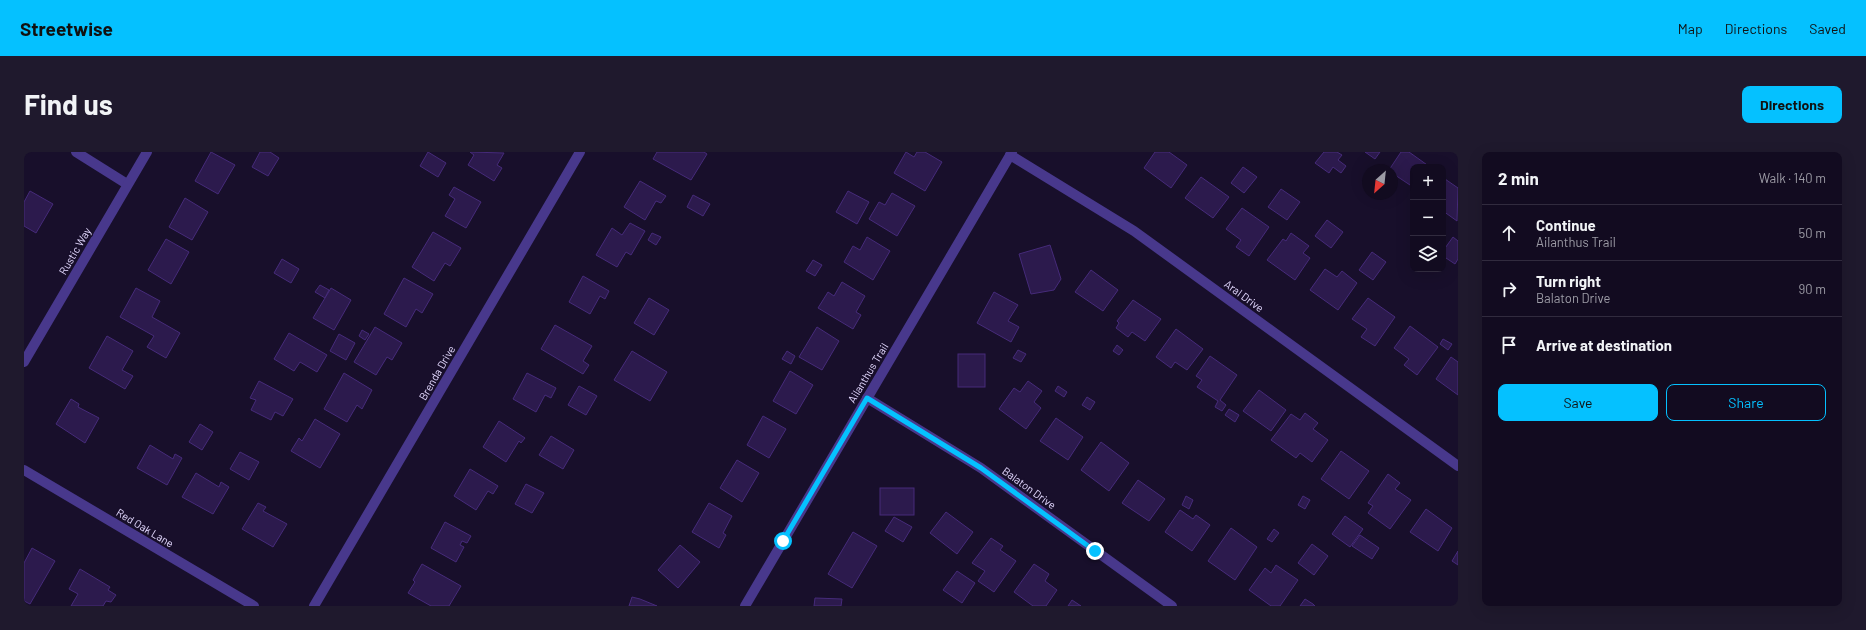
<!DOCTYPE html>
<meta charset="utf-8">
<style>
body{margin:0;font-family:Barlow,sans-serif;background:#1f192d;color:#f1f3f6}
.controls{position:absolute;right:12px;top:12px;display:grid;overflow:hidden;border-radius:8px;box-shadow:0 4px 16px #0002}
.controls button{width:36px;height:36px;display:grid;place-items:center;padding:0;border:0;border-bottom:1px solid #312b3e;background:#120b20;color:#f1f3f6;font:20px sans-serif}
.compass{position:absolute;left:1338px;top:12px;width:36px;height:36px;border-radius:50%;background:#120b20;box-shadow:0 4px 16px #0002;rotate:207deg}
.stop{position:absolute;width:12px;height:12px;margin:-9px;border:3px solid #05c1ff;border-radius:50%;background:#fff}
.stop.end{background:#05c1ff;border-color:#fff;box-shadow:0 1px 4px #0008}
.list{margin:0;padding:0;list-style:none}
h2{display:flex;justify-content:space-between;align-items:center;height:52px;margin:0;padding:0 16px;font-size:17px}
h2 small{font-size:13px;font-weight:400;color:#9c9ba5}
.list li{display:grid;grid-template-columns:26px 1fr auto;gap:12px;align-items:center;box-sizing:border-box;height:56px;padding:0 16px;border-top:1px solid #312b3e}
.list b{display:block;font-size:15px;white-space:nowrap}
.list p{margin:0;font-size:13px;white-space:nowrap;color:#9c9ba5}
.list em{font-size:13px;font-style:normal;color:#9c9ba5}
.actions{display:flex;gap:8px;padding:12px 16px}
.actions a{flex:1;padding:9px 0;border:1px solid #05c1ff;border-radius:8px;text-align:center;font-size:14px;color:#05c1ff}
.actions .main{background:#05c1ff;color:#111}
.icon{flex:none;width:22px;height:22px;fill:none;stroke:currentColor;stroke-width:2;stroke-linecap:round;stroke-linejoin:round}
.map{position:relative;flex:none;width:1434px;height:454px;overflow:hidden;border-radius:8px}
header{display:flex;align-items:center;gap:24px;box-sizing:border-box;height:56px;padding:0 20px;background:#05c1ff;color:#111}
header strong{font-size:19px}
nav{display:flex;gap:22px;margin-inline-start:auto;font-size:14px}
.intro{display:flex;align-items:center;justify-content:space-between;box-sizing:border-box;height:96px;padding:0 24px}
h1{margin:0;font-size:28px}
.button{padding:10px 18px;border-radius:8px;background:#05c1ff;color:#111;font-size:14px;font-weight:700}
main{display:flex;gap:24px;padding:0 24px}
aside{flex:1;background:#120b20;border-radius:8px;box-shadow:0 4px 16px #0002}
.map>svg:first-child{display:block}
.building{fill:#2c1a4d;stroke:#462b7a}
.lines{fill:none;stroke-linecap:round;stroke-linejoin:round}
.street{stroke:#48388c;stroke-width:10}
.route{stroke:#05c1ff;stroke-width:5}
.labels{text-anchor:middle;stroke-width:3;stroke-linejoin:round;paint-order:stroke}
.street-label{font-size:11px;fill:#e3d9ff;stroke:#180f2b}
</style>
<header>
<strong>Streetwise</strong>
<nav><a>Map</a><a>Directions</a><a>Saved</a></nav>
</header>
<div class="intro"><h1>Find us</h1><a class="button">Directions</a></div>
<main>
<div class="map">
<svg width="1434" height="454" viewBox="0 0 1434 454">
<rect width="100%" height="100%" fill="#180f2b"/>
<g class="building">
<path d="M187,0L211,13L194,42L171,29Z"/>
<path d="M236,0H246L255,6L244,24L228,15Z"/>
<path d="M404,0L422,11L414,25L396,14Z"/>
<path d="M446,0L480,1L473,13L478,16L470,29L444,13L450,3Z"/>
<path d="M633,0H680L683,2L667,28L629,7Z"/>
<path d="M882,0L890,5L893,0H901L918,10L901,39L870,21Z"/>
<path d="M1131,0H1145L1163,13L1147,36L1120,16Z"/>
<path d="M1300,0H1313L1318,3L1314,8L1322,14L1317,21L1309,15L1305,21L1291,11Z"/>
<path d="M1341,0H1356L1351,7Z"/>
<path d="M1377,0H1385L1406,15H1389V35L1368,21V18H1365Z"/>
<path d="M1219,15L1233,25L1220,41L1207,31Z"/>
<path d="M1177,25L1205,45L1189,66L1161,46Z"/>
<path d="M1421,27L1434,36L1433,69L1419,59V30Z"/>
<path d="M616,29L642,44L637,51L632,49L621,68L600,55Z"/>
<path d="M430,35L457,50L442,76L421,64L431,47L425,43Z"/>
<path d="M1257,37L1276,50L1263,68L1244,55Z"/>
<path d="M6,39L29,52L12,81L0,74V50Z"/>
<path d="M824,39L845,50L833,72L812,60Z"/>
<path d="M868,41L891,54L873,84L845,67L855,50L861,53Z"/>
<path d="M669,43L686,52L679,64L663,55Z"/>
<path d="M161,46L184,60L168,88L145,75Z"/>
<path d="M1218,56L1245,75L1225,104L1212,95L1217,88L1202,77Z"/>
<path d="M1303,68L1319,80L1307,96L1291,84Z"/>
<path d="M606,71L621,79L607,103L602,100L593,115L572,103L588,76L598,83Z"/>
<path d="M409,80L437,96L426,114L421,111L410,129L388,115Z"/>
<path d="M628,81L637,85L632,93L624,88Z"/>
<path d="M1267,81L1285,94L1279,101L1286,106L1271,128L1243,108L1259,87L1262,89Z"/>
<path d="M843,85L866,99L849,128L820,110L829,94L836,98Z"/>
<path d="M1429,85L1434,89V107L1431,112L1419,104V99Z"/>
<path d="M142,87L165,100L147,132L124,118Z"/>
<path d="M1026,93L1037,127L1030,138L1007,142L995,102Z"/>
<path d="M1348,100L1362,110L1349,128L1335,118Z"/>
<path d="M258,107L275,117L267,131L250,121Z"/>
<path d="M789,108L798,113L791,124L782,119Z"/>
<path d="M1301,117L1313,125L1318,119L1333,131L1314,158L1286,138Z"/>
<path d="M1067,118L1094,138L1079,159L1051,140Z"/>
<path d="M559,124L585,139L581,147L576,144L566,162L545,150Z"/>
<path d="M380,126L409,142L398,161L392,157L382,175L360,162Z"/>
<path d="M818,130L841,144L832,160L837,163L829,177L794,156L804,140L810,144Z"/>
<path d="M296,133L305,138L301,146L291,140Z"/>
<path d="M112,136L136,149L128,165L156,181L142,206L123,195L130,184L96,165Z"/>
<path d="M307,136L327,148L310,178L289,166Z"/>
<path d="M970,140L994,153L984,169L995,175L987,190L953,171Z"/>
<path d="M625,146L645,158L630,183L610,171Z"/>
<path d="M1344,146L1371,165L1351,194L1337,185L1343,177L1328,167Z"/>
<path d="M1109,148L1137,167L1121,189L1108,180L1104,185L1092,176L1095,171L1093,169Z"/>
<path d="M531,173L568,194L559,209L565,213L559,222L517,197Z"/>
<path d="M1386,174L1414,195L1393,223L1380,213L1385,207L1370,196Z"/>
<path d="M351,175L378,191L368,208L363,205L352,223L330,210Z"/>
<path d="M793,175L815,189L798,218L775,205Z"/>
<path d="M1152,177L1179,197L1163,218L1151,210L1147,216L1132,205Z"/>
<path d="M338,178L345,182L341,188L335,184Z"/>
<path d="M265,181L303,203L293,220L276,210L270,219L250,207Z"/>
<path d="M315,182L331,191L322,208L306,199Z"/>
<path d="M83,184L109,199L98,218L109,224L101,237L65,216Z"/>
<path d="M1419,187L1428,192L1424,198L1416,192Z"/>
<path d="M1093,193L1099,198L1095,203L1089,199Z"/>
<path d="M994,198L1002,202L997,210L989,206Z"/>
<path d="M608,199L643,220L626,249L590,228Z"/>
<path d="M763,199L771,204L767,212L758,207Z"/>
<rect x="934" y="202" width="27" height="33"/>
<path d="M1186,204L1213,223L1196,248L1202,253L1198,259L1191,255L1194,249L1173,235L1178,228L1172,224Z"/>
<path d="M1427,205L1434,210V243L1412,227Z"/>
<path d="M766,219L789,233L772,262L749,249Z"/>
<path d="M320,221L348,238L338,257L333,253L323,270L300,257Z"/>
<path d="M503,221L532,236L527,246L521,243L512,260L489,247Z"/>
<path d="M235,229L269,247L259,264L251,260L247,268L227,258L232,248L226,246Z"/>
<path d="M1004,229L1018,239L1010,250L1017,256L1002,277L975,257L990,236L996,240Z"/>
<path d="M555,234L573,244L562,263L544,253Z"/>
<path d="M1034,234L1043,240L1040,245L1031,239Z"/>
<path d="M1235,238L1262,258L1247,279L1219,259Z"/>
<path d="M1063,245L1071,250L1066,258L1058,253Z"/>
<path d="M47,247L55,252L54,255L75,266L61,291L32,272Z"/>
<path d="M1205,257L1215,263L1211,270L1201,263Z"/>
<path d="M1281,261L1294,271L1289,277L1304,288L1288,310L1276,301L1272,306L1247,288L1267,262L1276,268Z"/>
<path d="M739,264L762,277L745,306L723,293Z"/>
<path d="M1032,266L1059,285L1044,308L1016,289Z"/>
<path d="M291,267L316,282L296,316L267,299L275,286L278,289Z"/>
<path d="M475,269L501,286L497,291L495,289L482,310L459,295Z"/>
<path d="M176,272L189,280L178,298L165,290Z"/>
<path d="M527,284L550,298L539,317L515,303Z"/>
<path d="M1077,290L1105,311L1085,339L1057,318Z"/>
<path d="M126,293L149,307L151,302L158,306L143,333L113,316Z"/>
<path d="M1317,299L1345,319L1325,347L1297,327Z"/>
<path d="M216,300L235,310L225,328L206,317Z"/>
<path d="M713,308L735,321L718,350L696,336Z"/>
<path d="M446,317L474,334L469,342L464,339L452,358L430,344Z"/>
<path d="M172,321L195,335L197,330L205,335L189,362L158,345Z"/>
<path d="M1364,322L1376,331L1371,337L1387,348L1366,377L1344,361L1349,354L1344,351Z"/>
<path d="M1114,328L1141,347L1125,369L1098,351Z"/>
<path d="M502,332L520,341L508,361L491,352Z"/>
<rect x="856" y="336" width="34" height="27"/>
<path d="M1162,344L1169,348L1165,357L1158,353Z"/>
<path d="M1279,344L1286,348L1281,357L1274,353Z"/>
<path d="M234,351L242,355L239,359L263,372L249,395L218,377Z"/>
<path d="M685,351L708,364L699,381L702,383L695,396L668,380Z"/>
<path d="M1402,357L1428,376L1414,399L1386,380Z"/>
<path d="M1156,358L1169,367L1172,363L1186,373L1168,399L1141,380Z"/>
<path d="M922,360L949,380L933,402L906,381Z"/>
<path d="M1321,364L1339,377L1326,395L1308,382Z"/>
<path d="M870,365L888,375L879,390L861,379Z"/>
<path d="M421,370L447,384L443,391L438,389L436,393L440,395L432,410L407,396Z"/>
<path d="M1207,376L1233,395L1211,428L1184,409Z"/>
<path d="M1250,377L1255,381L1248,390L1243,387Z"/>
<path d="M829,380L853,394L828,436L804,422Z"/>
<path d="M1336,383L1355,396L1348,407L1328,394Z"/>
<path d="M967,386L979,394L976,398L992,409L970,440L954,429L961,419L948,411Z"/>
<path d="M1288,392L1304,404L1290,423L1274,411Z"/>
<path d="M656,393L676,410L654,436L634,418Z"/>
<path d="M8,396L31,409L6,452L0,449V411Z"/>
<path d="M1434,399V413L1428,409Z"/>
<path d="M398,412L437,434L425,454H407L384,441L391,430L389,428Z"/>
<path d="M1010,412L1025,422L1021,429L1033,438L1022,454H1009L990,440Z"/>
<path d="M1252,413L1274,428L1256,454H1247L1225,438L1241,416L1247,421Z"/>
<path d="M56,417L86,435L84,438L92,443L87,450L82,449L79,454H47L54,442L45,437Z"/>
<path d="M933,419L951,431L938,451L919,438Z"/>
<path d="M608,445L616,447L633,454H605Z"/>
<path d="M791,446L818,447L817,454H790Z"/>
<path d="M1281,447L1289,452L1291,454H1276Z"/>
<path d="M1048,448L1057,454H1044Z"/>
</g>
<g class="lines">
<g class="street">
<path d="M52,0L103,32"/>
<path d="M986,3L1110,79L1434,314"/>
<path d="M0,210L123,0"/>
<path d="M843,246L957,316L1148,454"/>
<path d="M0,318L230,454"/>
<path d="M290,454L556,0"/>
<path d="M721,454L988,0"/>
</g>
</g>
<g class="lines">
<path class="route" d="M759,389L843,246L957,316L1071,399"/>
</g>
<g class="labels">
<g class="street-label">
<text transform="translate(51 99) rotate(-60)" y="4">Rustic Way</text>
<text transform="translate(1220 144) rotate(36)" y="4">Aral Drive</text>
<text transform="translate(413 221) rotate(-60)" y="4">Brenda Drive</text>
<text transform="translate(844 221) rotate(-59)" y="4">Ailanthus Trail</text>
<text transform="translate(1005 336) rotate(36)" y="4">Balaton Drive</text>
<text transform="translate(121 376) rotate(31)" y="4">Red Oak Lane</text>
</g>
</g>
</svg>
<div class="controls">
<button>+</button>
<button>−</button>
<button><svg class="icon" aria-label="layers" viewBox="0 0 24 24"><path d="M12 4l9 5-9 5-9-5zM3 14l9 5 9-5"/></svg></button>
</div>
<svg class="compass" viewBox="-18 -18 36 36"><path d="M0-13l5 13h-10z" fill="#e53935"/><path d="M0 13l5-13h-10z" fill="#9c9ba5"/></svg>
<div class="stop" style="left:759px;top:389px"></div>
<div class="stop end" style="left:1071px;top:399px"></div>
</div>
<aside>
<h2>2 min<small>Walk · 140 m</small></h2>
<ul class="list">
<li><svg class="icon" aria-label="ahead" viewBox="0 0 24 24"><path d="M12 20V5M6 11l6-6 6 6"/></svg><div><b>Continue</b><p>Ailanthus Trail</p></div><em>50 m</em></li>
<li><svg class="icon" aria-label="right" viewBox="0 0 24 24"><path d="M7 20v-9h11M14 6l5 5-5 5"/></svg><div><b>Turn right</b><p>Balaton Drive</p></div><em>90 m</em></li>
<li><svg class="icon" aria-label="arrive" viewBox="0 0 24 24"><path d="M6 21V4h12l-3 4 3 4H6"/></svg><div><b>Arrive at destination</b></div></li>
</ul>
<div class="actions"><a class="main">Save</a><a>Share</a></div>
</aside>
</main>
